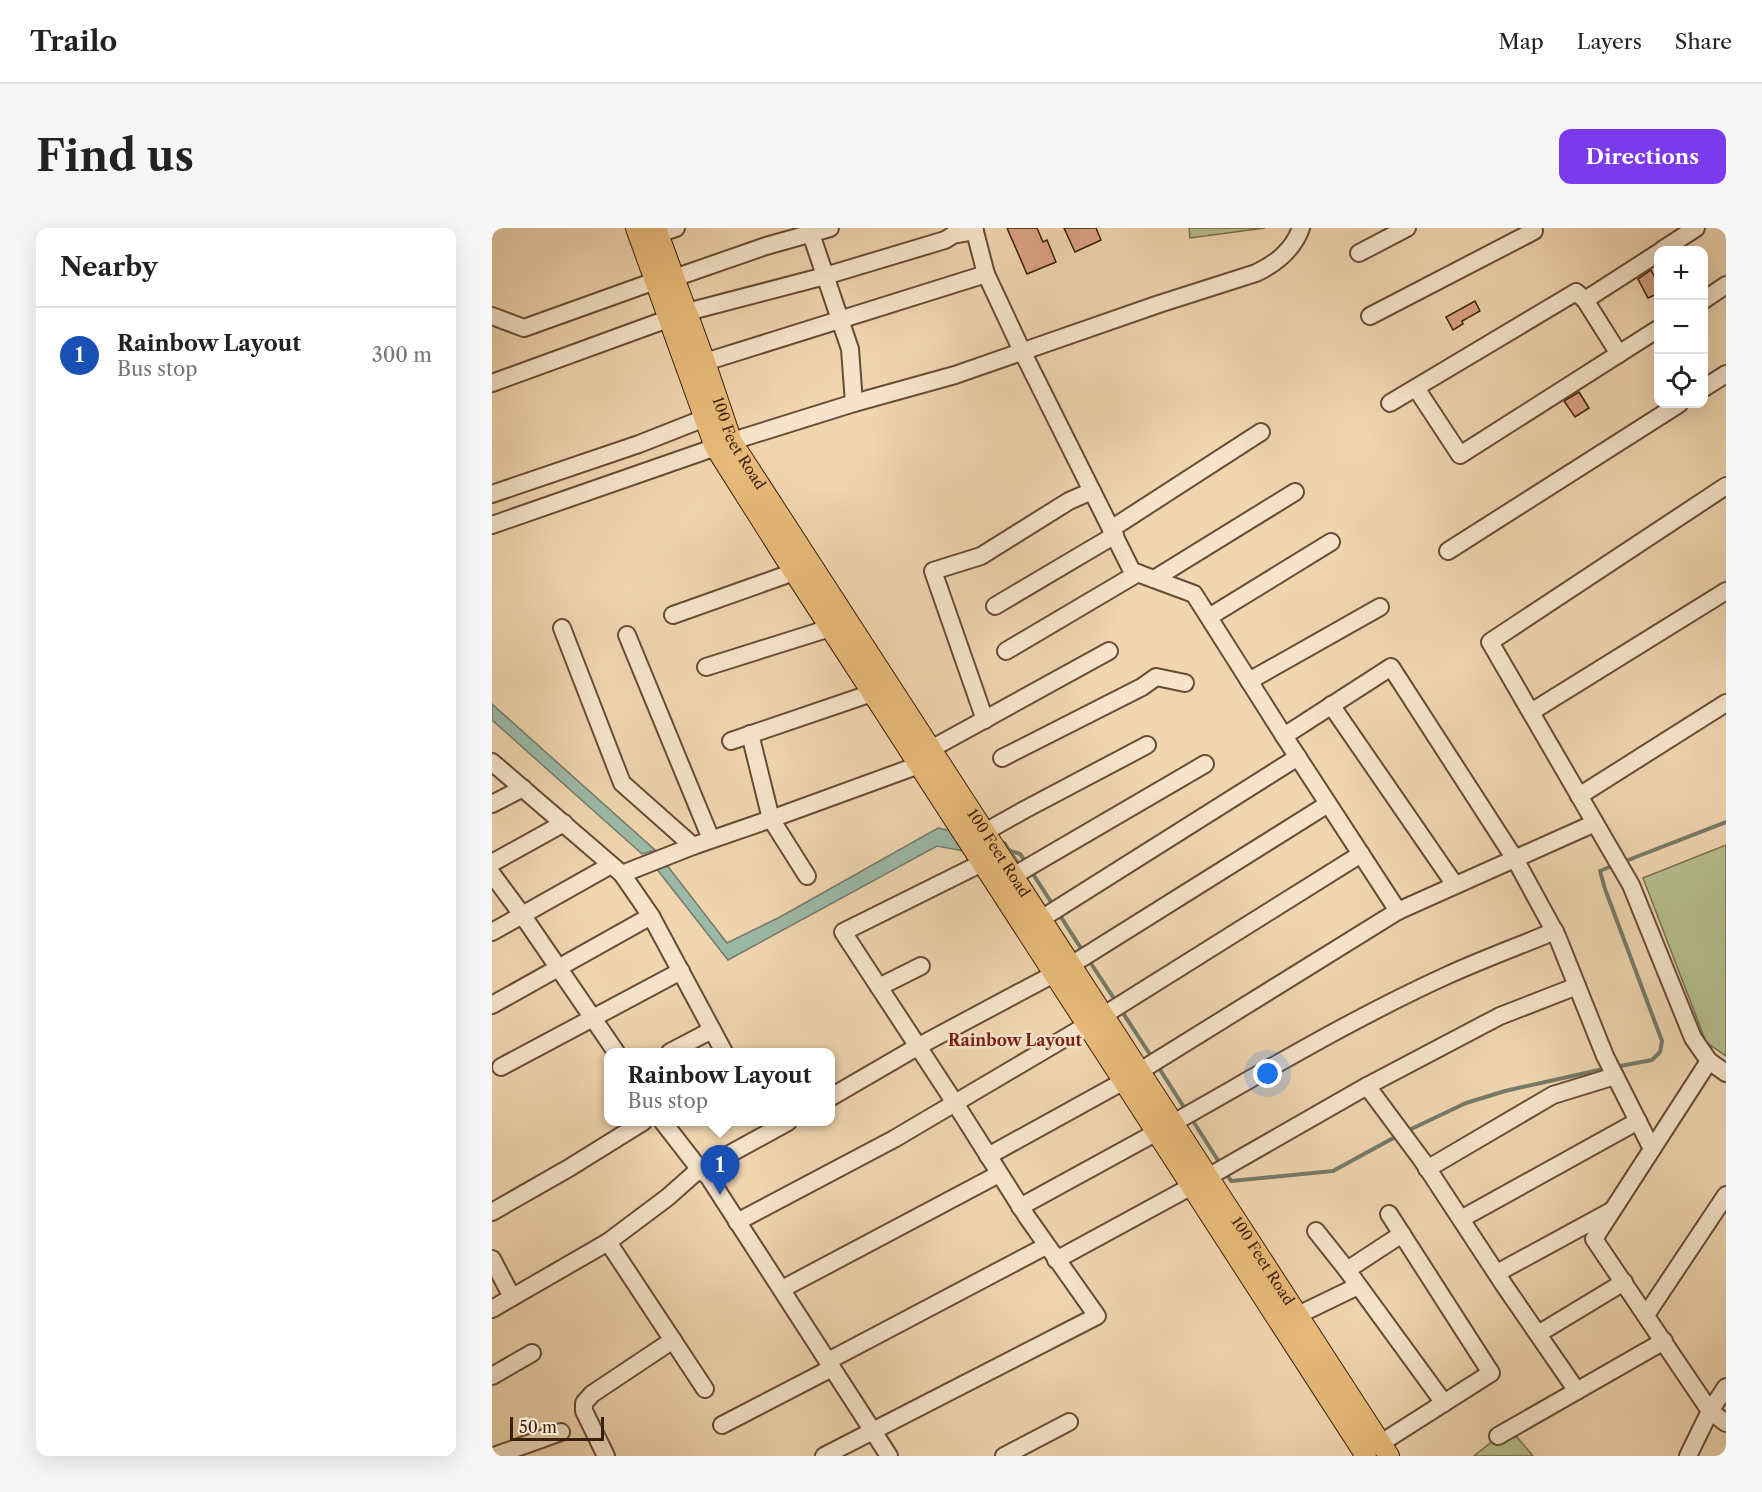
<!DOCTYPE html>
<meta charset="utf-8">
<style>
body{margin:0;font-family:"Libre Caslon Text",serif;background:#f6f6f6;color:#222}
.controls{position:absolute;right:18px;top:18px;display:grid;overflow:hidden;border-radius:12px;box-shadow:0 6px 24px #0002}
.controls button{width:54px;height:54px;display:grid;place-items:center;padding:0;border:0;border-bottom:2px solid #e0e0e0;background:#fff;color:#222;font:30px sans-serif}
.scale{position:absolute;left:18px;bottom:15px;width:94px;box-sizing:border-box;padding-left:6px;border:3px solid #3a1f0c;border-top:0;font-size:16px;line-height:21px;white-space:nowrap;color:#3a1f0c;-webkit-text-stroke:4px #f5e4cb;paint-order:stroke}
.you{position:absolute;left:776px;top:846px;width:21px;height:21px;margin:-15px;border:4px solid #fff;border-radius:50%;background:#1a73e8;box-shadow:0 0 0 9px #1a73e833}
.badge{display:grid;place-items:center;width:39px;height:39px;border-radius:50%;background:#7c3aed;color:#fff;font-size:20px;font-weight:700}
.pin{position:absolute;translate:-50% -50px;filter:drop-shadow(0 2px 3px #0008)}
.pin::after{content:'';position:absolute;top:32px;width:21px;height:18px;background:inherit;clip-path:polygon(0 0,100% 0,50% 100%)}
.popup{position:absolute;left:112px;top:820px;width:231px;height:78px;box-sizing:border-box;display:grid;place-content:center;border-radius:12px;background:#fff;filter:drop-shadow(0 2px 4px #0005);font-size:20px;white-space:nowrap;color:#767676}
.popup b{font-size:22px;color:#222}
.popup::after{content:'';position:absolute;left:50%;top:100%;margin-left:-12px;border:12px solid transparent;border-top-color:#fff}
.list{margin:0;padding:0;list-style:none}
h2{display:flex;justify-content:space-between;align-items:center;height:78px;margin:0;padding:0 24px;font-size:26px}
h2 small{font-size:20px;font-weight:400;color:#767676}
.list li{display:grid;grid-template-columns:39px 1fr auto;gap:18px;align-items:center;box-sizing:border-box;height:96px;padding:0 24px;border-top:2px solid #e0e0e0}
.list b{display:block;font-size:22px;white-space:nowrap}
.list p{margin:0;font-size:20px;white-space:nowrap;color:#767676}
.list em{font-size:20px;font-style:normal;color:#767676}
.icon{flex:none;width:33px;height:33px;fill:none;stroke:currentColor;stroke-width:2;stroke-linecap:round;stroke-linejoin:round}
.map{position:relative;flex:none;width:1234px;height:1228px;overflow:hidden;border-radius:12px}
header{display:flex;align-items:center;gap:36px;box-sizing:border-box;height:84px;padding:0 30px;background:#fff;border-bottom:2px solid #e0e0e0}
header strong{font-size:28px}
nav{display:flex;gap:33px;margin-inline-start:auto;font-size:21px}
.intro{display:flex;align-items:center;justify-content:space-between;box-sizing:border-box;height:144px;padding:0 36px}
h1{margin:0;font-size:42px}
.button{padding:15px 27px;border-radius:12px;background:#7c3aed;color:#fff;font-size:21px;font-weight:700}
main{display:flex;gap:36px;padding:0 36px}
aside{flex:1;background:#fff;border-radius:12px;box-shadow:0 6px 24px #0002}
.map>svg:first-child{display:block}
.green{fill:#b5be8e;stroke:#786e4d;stroke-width:1.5}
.water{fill:#9bb9a7;stroke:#747b69;stroke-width:1.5}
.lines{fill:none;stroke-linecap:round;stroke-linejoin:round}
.stream{stroke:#747b69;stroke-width:4}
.building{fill:#daa081;stroke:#3a1f0c;stroke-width:1.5}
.minor-casing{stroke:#684c35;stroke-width:20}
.major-casing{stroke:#3a1f0c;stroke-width:22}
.minor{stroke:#f5e4cb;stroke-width:16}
.major{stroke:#e8ba78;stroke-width:20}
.labels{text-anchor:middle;stroke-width:5;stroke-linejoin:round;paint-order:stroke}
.street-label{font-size:15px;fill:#3a1f0c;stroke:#f5e4cb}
.neighbourhood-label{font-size:16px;font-weight:bold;fill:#7a1f14;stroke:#f5e4cb}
</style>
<header>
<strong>Trailo</strong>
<nav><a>Map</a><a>Layers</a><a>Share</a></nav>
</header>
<div class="intro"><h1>Find us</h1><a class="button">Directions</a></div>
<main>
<aside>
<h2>Nearby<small></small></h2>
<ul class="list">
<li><span class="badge" style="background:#1a4fb4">1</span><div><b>Rainbow Layout</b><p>Bus stop</p></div><em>300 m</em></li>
</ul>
</aside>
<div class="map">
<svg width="1234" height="1228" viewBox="0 0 1234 1228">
<rect width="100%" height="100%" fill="#f0d5af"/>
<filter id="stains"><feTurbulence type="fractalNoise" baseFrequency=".00333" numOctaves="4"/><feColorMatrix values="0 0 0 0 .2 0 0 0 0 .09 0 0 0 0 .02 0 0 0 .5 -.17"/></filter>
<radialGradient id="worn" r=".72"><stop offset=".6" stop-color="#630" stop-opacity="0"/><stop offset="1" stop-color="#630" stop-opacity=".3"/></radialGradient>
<g class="green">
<path d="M697,0H773L698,10Z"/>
<path d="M1234,617V828L1214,814L1151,650Z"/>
<path d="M1025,1209L1041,1228H982L1002,1212Z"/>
</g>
<g class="water">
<path d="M0,476L163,622L150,626L0,492Z"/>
<path d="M446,600L513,614L526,633L445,618L236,732L164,640L174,636L235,715L288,689Z"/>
</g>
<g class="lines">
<g class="stream">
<path d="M516,622L528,626L534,634"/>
<path d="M1131,634L1234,594"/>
<path d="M1122,637L1108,643L1113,661L1170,813L1168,824L1160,832L1123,839"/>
<path d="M539,643L561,677"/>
<path d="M567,686L592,725"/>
<path d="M596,731L625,775"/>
<path d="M629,782L661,831"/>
<path d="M665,837L695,884"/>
<path d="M699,890L729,937"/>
<path d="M915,903L974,875L1013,863L1116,840"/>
<path d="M733,943L739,953L841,943L905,908"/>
</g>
</g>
<g class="building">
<path d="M515,0H545L551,14L555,12L564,34L535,46Z"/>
<path d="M572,0H604L609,12L583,24Z"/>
<path d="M1159,42L1167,57V65L1156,70L1146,51Z"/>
<path d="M983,73L988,83L970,93L971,96L961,102L954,89Z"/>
<path d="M1087,164L1097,180L1083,189L1072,173Z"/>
</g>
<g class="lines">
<defs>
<g id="minor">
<path d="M317,0L358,121L362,175"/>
<path d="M482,0L494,46L530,123L640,343L702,366L792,508"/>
<path d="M166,6L184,0"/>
<path d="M1170,22L1204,0"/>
<path d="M867,25L915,0"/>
<path d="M182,50L274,18L338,0"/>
<path d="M1093,72L1127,126"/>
<path d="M1212,72L1234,57"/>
<path d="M0,88L32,100L163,53"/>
<path d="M878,88L1042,3L1041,0"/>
<path d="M213,134L494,46"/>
<path d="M0,155L195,84L333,48L453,12L461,7L483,3"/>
<path d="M924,160L968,227L1166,101"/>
<path d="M1212,160L1234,146"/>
<path d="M898,175L1084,64L1093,72L1166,25"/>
<path d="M1234,258L998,414L1139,657L1201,810L1217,833L1234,845"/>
<path d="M0,266L147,216L213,190"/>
<path d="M0,297L250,210L362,175L463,147L667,76L764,45C785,35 801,22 809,0"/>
<path d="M619,301L769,204"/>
<path d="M956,323L1187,176"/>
<path d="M662,351L803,264"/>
<path d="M503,378L623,307"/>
<path d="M181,387L302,344"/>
<path d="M717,389L839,314"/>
<path d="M70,400L130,555L201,618"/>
<path d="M135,407L219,611"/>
<path d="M514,423L646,345"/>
<path d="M214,439L338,400"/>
<path d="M757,453L888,379"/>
<path d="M839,477L963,657"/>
<path d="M1039,484L1234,363"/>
<path d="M493,492L441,343L489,328L577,273L600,263"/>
<path d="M239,513L380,465"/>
<path d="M439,521L617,423"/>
<path d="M510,530L650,459L664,449L693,455"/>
<path d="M0,534L130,646L159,688L232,824"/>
<path d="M1087,568L1234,475"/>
<path d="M0,576L31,560"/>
<path d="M493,604L532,582L655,517"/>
<path d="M0,635L72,595"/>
<path d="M0,646L31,688L124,824"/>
<path d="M130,646L201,618L279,591L258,506"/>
<path d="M315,648L279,591L427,537"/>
<path d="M521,648L713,536"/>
<path d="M906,683L792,508L899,439L1023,631L1065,708L1113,828L1160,921"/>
<path d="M549,691L806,529"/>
<path d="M0,704L119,637"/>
<path d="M579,737L836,576"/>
<path d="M387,759L429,738"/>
<path d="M0,777L159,688"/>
<path d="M612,787L869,626"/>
<path d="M178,824L220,802"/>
<path d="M1217,833L1102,1011L1218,1183L1234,1195"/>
<path d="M9,839L189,743"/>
<path d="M648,843L906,683L1103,595"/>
<path d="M875,858L1008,788L1085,758"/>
<path d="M339,869L425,819L562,746"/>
<path d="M171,894L209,943L216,948L397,1228"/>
<path d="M681,895C772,844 861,790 956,747C991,731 1027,718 1063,703"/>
<path d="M496,928L632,853"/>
<path d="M935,941L1061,867L1123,848"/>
<path d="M716,949L875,858L930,932L1012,1057L1085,1163"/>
<path d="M528,979L665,904"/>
<path d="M0,984L77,940L151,894"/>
<path d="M969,991L1146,893"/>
<path d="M245,994L402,911L595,797"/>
<path d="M824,1003L855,1042"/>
<path d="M910,1006L855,1042L952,1175"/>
<path d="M116,1014L213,1161"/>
<path d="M0,1031L20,1069"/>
<path d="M564,1032L700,958"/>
<path d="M1005,1045L1119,983"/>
<path d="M290,1061L507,946"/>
<path d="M0,1081L116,1014L176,969L203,945L296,894"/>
<path d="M806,1087L866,1058"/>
<path d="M1154,1087L1234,967"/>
<path d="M1046,1106L1132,1054"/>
<path d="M336,1133L554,1018"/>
<path d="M0,1148L40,1125"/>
<path d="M230,1197L340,1140"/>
<path d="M1006,1208L1172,1113"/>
<path d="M889,1215L999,1145L897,986"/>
<path d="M2,1228L69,1204"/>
<path d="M114,1228L92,1183V1175L100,1166L181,1112"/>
<path d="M332,1228L605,1088L535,989L463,875L351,704L490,635"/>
<path d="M512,1228L577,1194"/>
<path d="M1196,1228L1218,1183L1234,1159"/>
</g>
<g id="major">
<path d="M144,0L223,219L302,344L874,1228"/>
<path id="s1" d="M164,0L213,134L240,214L897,1228"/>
</g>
</defs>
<use href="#minor" class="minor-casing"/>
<use href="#major" class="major-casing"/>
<use href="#minor" class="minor"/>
<use href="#major" class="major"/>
</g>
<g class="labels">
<g class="street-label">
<text dy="5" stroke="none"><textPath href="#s1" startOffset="231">100 Feet Road</textPath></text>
<text dy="5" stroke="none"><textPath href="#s1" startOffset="717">100 Feet Road</textPath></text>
<text dy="5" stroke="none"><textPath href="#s1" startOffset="1203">100 Feet Road</textPath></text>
</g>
<g class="neighbourhood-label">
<text x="523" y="818">Rainbow Layout</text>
</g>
</g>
<rect width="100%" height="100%" filter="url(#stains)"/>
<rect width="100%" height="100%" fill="url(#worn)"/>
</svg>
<div class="controls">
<button>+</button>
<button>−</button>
<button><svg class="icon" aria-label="locate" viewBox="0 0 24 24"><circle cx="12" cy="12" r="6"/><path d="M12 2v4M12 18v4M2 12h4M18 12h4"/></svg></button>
</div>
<div class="scale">50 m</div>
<div class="you"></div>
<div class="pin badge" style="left:228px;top:967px;background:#1a4fb4">1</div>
<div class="popup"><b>Rainbow Layout</b>Bus stop</div>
</div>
</main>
